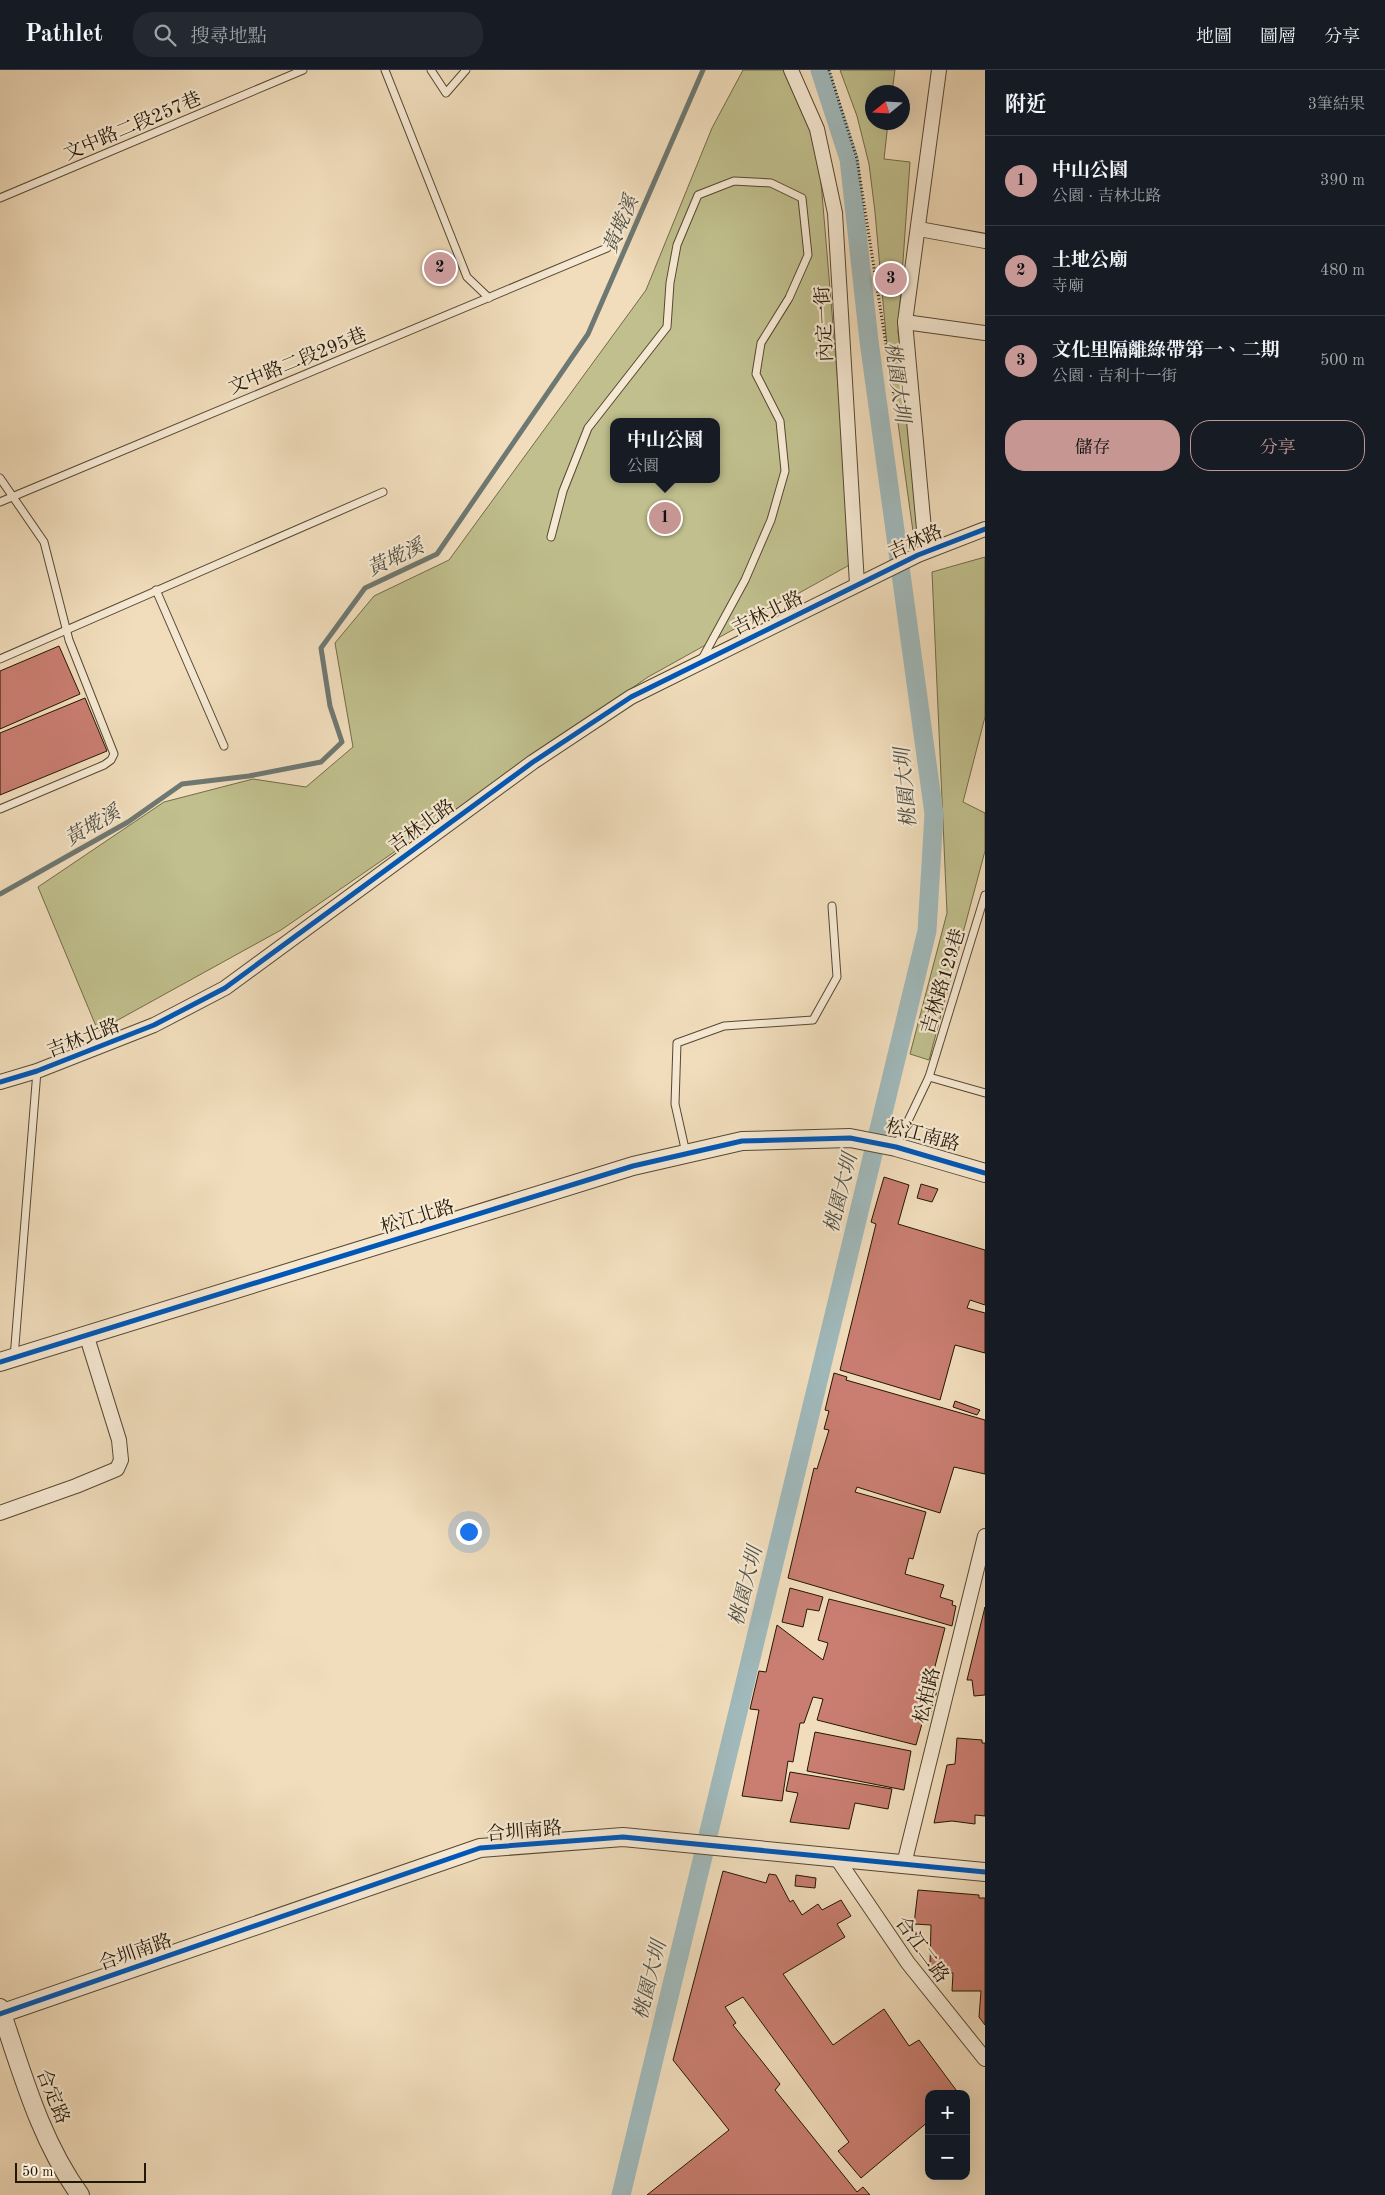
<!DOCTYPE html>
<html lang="zh-TW">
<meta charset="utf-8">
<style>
body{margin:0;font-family:"Old Standard TT","Noto Serif TC",serif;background:#242831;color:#f1f3f6}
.controls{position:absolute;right:15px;bottom:15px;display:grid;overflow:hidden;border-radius:10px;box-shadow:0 5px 20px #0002}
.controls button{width:45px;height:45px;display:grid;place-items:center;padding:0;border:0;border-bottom:1px solid #363941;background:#171b24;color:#f1f3f6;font:25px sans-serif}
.compass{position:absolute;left:865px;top:15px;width:45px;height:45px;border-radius:50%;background:#171b24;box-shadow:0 5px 20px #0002;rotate:252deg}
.scale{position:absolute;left:15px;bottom:12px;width:131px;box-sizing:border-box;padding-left:5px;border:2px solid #231705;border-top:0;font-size:14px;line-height:18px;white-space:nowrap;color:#231705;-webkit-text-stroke:4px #f6e9d3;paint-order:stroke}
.you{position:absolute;left:468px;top:1461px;width:18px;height:18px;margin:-12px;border:4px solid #fff;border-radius:50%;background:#1a73e8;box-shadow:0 0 0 8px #1a73e833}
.badge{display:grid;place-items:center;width:32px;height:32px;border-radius:50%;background:#c59692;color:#111;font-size:16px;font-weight:700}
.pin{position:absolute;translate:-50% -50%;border:2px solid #fff;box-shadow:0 1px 5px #0006}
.popup{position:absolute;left:610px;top:348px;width:110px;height:65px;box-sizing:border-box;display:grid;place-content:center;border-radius:10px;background:#171b24;filter:drop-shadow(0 1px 4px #0005);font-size:16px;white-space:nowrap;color:#9ea1a6}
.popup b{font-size:19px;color:#f1f3f6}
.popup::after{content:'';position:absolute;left:50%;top:100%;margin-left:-10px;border:10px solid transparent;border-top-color:#171b24}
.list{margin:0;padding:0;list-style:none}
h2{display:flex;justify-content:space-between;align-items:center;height:65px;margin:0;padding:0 20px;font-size:21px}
h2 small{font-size:16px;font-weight:400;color:#9ea1a6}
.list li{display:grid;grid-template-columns:32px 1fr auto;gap:15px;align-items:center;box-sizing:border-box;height:90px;padding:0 20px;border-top:1px solid #363941}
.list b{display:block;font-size:19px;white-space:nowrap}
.list p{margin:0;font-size:16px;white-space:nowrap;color:#9ea1a6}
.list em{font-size:16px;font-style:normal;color:#9ea1a6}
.actions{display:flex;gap:10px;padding:15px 20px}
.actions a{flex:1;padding:11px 0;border:1px solid #c59692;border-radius:20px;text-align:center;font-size:18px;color:#c59692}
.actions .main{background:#c59692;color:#111}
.icon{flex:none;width:28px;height:28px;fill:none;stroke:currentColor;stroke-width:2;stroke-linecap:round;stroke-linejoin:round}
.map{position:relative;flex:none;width:985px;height:2125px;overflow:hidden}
header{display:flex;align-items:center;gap:30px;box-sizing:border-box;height:70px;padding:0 25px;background:#171b24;border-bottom:1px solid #363941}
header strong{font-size:24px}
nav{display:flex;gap:28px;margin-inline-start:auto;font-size:18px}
.search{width:350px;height:45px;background:#242831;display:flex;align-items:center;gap:12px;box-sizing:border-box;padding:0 18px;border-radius:20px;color:#9ea1a6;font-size:19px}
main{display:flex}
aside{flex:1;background:#171b24}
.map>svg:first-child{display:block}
.green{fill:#c0bf8d;stroke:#726b49;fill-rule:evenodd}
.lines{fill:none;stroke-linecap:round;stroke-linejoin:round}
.stream{stroke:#6e7872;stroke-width:5}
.canal{stroke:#a0b9bb;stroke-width:19}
.building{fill:#c97e71;stroke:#231705}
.service-casing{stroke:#564833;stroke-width:9}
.minor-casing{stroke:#564833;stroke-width:16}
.tertiary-casing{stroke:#564833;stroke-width:20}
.path{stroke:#231705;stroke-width:3;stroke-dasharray:1 2.5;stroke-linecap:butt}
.service{stroke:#f6e9d3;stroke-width:7}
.minor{stroke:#f6e9d3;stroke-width:14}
.tertiary{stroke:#f6e9d3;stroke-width:18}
.cycleway-casing{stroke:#f6e9d3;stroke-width:8}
.cycleway{stroke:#0057b8;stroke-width:5}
.labels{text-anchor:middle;stroke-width:4.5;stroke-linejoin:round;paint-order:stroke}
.street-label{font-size:19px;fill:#231705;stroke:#f6e9d3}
.water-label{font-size:20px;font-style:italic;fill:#4f5045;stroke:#f6e9d3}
</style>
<header>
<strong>Pathlet</strong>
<div class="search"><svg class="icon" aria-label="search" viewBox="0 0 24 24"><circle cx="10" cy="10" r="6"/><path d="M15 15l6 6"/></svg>搜尋地點</div>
<nav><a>地圖</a><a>圖層</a><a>分享</a></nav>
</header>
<main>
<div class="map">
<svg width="985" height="2125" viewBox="0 0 985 2125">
<rect width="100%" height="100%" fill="#f1ddbc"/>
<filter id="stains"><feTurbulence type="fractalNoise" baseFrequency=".004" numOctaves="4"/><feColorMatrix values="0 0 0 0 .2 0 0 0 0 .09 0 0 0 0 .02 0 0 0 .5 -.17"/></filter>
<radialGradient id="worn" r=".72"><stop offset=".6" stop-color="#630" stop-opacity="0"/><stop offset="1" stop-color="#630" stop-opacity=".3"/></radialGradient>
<g class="green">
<path d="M743,0H792L818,76L853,493L648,607L281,860L98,961L38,817L164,732L253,709L306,717L353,677L335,573L374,526L449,490L646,220L712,58ZM614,352H716V409H614Z"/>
<path d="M840,0H895L892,22H872V52L888,53L884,89L910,92L898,262L928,472L915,476L886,266L875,142L869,94L857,46Z"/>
<path d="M985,487V647L963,732L985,743V781L929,990L910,984L947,843L932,502Z"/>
</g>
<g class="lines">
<path class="stream" d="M0,824L128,752L182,714L249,706L321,692L342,672L330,636L321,578L365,518L437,484L588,264L703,0"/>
<path class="canal" d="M621,2125L927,861L934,744L869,271L849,89L820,0"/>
</g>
<g class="building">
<path d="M445,184L456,197L436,212L425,200Z"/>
<path d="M59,576L80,624L0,659V601Z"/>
<path d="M85,628L107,681L0,725V663Z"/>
<path d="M884,1107L909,1115L898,1154L985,1180V1235L970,1230L967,1238L985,1243V1283L955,1275L940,1330L840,1300L876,1154L871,1152Z"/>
<path d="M921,1114L938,1119L932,1132L917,1128Z"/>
<path d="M834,1303L847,1307L846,1310L985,1350V1404L954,1397L940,1443L857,1417L855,1422L926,1442L913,1489L909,1488L905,1504L944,1515L940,1527L953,1531L952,1535L956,1536L952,1556L788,1508L814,1398L817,1399L829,1360L824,1359L829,1341L825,1340Z"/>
<path d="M955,1331L980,1340L977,1345L953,1337Z"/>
<path d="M790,1518L823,1527L819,1541L807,1539L803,1557L782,1552Z"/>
<path d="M829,1529L945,1558L933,1604L937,1605L934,1619L937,1621L930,1644L925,1643L916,1675L817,1650L823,1629L813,1627L804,1653H800L793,1692L788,1691L782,1731L742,1726L759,1640L750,1639L759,1601L766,1602L777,1555L823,1590L828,1573L818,1570Z"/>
<path d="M985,1537V1625L974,1626L972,1610H967Z"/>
<path d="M815,1662L911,1681L904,1720L807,1701Z"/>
<path d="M957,1668L982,1670V1673H985V1746L975,1745V1754L952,1751L934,1753L947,1695L955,1694Z"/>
<path d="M790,1702L892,1719L888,1739L855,1733L849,1759L790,1752L798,1723L786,1721Z"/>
<path d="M723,1801L766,1813L769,1804L776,1805L790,1832L793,1830L802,1845L818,1834L822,1840L841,1830L851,1846L837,1854L845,1867L783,1904L833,1975L884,1939L909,1976L919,1970L959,2024H929V2051L861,2108L838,2081L849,2072L743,1927L725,1937L736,1953L733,1955L780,2014L775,2020L857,2122L863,2117L870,2125H647L729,2060L673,1990Z"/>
<path d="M796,1805L816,1808L815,1818L795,1816Z"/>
<path d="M918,1820L979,1825V1828H985V1955L979,1947L981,1921H952L953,1903L935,1902L930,1896L931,1855L914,1854Z"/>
</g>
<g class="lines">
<defs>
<g id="service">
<path d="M385,0L467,207L489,228"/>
<path d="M431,0L446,23L466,0"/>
<path d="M0,128L303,0"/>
<path d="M0,408L44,472L69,570L114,684L111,690L104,695L0,739"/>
<path d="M0,432L607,178"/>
<path d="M551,467L563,421L588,358L667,257L670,213L677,175L698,125L734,111L771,113L802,128L808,185L789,228L761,273L756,304L780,351L785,401L771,450L745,510L702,589"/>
<path d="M156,520L224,676"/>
<path d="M0,589L383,422"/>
<path d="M929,1007L985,825"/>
<path d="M896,1076L929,1007L985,1023"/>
<path d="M686,1083L675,1034L677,973L724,956L813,950L837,907L832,836"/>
<path d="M14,1288L37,1001"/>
</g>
<g id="minor">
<path d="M791,0L817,59L835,143L857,514"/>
<path d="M919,159L985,171"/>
<path d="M905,252L985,263"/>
<path d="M926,481L905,252L939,0"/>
<path d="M0,1012L37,1001L154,955L225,918L533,692L631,627L918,485L985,459"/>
<path d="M0,1443L76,1416L117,1399L121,1390L119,1370L86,1264"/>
<path d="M836,1787L908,1893L985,1989"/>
<path d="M904,1794L985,1466"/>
</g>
<g id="tertiary">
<path d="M0,1292L633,1096L742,1071L850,1068L896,1077L985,1103"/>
<path d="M0,1938C22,2002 40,2070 80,2125"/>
<path d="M0,1944L480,1778L623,1767L985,1802"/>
</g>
</defs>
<use href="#service" class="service-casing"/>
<use href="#minor" class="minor-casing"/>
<use href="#tertiary" class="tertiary-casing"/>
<path class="path" d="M829,0L857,89L896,339"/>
<use href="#service" class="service"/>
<use href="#minor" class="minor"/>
<use href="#tertiary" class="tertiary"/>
<defs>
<g id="cycleway">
<path d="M0,1012L37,1001L154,955L225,918L533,692L631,627L918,485L985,459"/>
<path d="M0,1292L633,1096L742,1071L850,1068L896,1077L985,1103"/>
<path d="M0,1944L480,1778L623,1767L985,1802"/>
</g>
</defs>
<use href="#cycleway" class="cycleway-casing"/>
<use href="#cycleway" class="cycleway"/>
</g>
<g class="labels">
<g class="street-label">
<text transform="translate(132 55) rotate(-23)" y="7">文中路二段257巷</text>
<text transform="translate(823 254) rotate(-93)" y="7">內定一街</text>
<text transform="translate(297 290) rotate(-22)" y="7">文中路二段295巷</text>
<text transform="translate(915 471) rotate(-24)" y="7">吉林路</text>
<text transform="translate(767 542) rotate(-26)" y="7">吉林北路</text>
<text transform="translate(421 755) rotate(-36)" y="7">吉林北路</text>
<text transform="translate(942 911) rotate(-73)" y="7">吉林路129巷</text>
<text transform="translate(83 967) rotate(-21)" y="7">吉林北路</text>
<text transform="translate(923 1064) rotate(15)" y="7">松江南路</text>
<text transform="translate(417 1146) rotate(-17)" y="7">松江北路</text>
<text transform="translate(926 1625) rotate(-76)" y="7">松柏路</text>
<text transform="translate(524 1760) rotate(-5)" y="7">合圳南路</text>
<text transform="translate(923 1879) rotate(54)" y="7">合江二路</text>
<text transform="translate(135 1881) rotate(-19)" y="7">合圳南路</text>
<text transform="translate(54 2026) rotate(68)" y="7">合定路</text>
</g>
<g class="water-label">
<text transform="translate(620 154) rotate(-67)" y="7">黃墘溪</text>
<text transform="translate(898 312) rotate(82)" y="7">桃園大圳</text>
<text transform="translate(395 487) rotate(-25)" y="7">黃墘溪</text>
<text transform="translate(905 718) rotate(-95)" y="7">桃園大圳</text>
<text transform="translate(92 755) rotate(-30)" y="7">黃墘溪</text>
<text transform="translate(840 1123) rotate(-76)" y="7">桃園大圳</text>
<text transform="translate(745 1516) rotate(-76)" y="7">桃園大圳</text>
<text transform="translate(649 1910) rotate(-76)" y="7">桃園大圳</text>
</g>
</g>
<rect width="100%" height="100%" filter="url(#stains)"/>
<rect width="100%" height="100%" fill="url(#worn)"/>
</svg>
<div class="controls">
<button>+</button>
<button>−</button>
</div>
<svg class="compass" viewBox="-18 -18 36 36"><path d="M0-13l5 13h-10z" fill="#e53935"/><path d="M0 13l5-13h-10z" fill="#9ea1a6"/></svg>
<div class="scale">50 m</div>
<div class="you"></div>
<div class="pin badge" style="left:665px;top:448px">1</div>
<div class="popup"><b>中山公園</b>公園</div>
<div class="pin badge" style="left:440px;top:198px">2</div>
<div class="pin badge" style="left:891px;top:209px">3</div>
</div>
<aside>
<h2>附近<small>3筆結果</small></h2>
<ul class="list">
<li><span class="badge">1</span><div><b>中山公園</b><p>公園 · 吉林北路</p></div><em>390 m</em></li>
<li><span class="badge">2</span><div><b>土地公廟</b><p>寺廟</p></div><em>480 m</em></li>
<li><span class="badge">3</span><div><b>文化里隔離綠帶第一、二期</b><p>公園 · 吉利十一街</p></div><em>500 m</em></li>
</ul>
<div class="actions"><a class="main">儲存</a><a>分享</a></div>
</aside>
</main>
